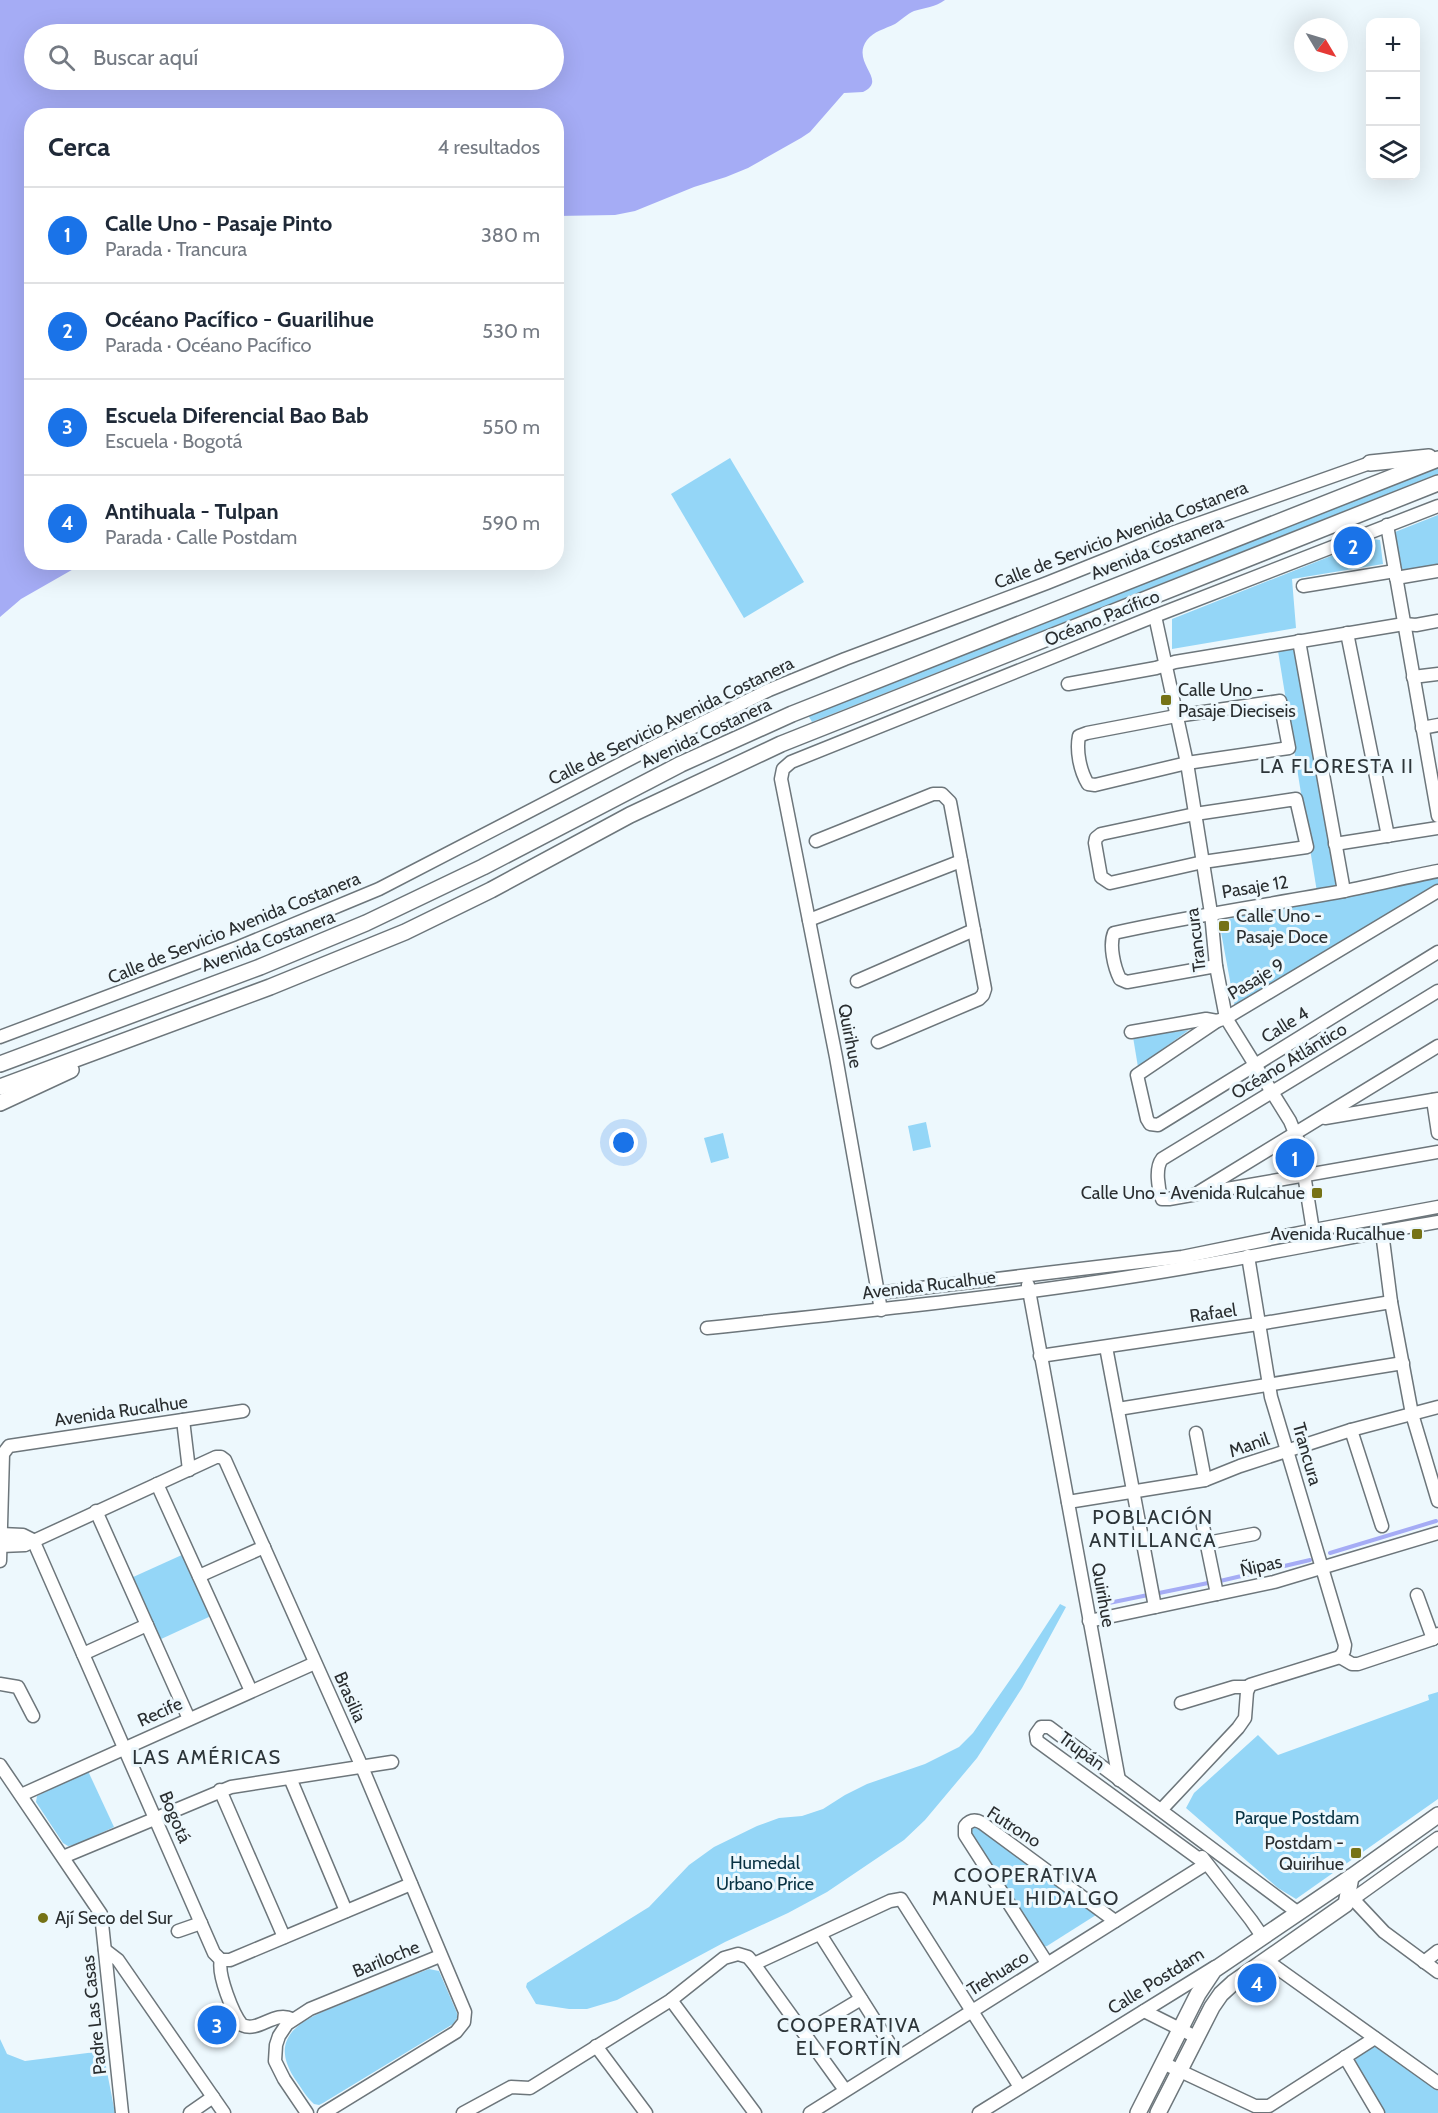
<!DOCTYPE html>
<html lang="es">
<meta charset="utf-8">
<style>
body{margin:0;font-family:Cabin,sans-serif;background:#f2f2f3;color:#1f2937}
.controls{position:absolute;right:18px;top:18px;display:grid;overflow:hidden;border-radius:12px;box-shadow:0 6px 24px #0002}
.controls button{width:54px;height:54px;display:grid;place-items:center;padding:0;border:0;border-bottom:2px solid #e0e1e3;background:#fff;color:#1f2937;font:30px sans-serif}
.compass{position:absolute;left:1294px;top:18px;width:54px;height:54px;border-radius:50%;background:#fff;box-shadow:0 6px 24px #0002;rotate:128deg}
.you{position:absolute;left:624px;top:1143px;width:21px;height:21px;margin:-15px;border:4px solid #fff;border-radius:50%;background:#1a73e8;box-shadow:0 0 0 9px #1a73e833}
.badge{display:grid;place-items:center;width:39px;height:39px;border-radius:50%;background:#1a73e8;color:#fff;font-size:20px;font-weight:700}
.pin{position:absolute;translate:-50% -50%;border:3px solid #fff;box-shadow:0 2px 6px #0006}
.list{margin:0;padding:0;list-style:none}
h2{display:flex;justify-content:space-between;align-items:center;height:78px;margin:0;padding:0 24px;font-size:26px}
h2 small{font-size:20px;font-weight:400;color:#747a83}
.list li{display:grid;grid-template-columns:39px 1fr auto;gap:18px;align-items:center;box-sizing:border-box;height:96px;padding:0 24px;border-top:2px solid #e0e1e3}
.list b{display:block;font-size:22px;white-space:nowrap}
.list p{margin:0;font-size:20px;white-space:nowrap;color:#747a83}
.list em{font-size:20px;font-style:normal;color:#747a83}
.icon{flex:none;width:33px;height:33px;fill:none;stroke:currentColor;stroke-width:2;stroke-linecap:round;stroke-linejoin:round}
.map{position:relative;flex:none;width:1438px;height:2113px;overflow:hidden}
.search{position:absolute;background:#fff;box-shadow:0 6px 24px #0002;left:24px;top:24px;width:540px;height:66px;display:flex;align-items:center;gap:15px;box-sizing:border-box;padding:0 21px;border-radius:33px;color:#747a83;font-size:22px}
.panel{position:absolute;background:#fff;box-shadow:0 6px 24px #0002;left:24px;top:108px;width:540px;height:462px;border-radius:24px}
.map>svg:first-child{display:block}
.green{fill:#94d6f7}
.water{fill:#a5acf5;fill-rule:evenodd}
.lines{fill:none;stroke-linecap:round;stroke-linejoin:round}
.stream{stroke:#a5acf5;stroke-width:4}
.minor-casing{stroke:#6d767b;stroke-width:15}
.major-casing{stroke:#6d767b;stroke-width:18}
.minor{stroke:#fff;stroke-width:12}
.major{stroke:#fff;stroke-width:15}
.poi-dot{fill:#757216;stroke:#edf8fd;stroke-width:2}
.labels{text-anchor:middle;stroke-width:6;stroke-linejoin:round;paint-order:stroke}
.street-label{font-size:18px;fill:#2a2e30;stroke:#edf8fd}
.poi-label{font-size:18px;fill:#2a2e30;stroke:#edf8fd;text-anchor:start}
.park-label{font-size:18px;fill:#073142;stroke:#edf8fd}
.neighbourhood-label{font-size:20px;letter-spacing:1.5px;fill:#2d3539;stroke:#edf8fd}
</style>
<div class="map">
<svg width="1438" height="2113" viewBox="0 0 1438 2113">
<rect width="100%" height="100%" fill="#edf8fd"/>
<g class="green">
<path d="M730,458L804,582L744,618L671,494Z"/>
<path d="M1438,465V474L812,722L808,715Z"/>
<path d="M1438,515V564L1402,570L1395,532Z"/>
<path d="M1372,539L1380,540L1383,564L1292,579L1296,628L1172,649V619L1341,552C1356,552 1360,547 1372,539Z"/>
<path d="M1297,648L1337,889L1317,892L1278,651Z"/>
<path d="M1438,874V886L1235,1008L1219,921Z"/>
<path d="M1189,1030L1138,1067L1133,1037Z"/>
<path d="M926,1122L931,1147L913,1151L908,1126Z"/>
<path d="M723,1133L729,1158L711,1163L704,1138Z"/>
<path d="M184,1554L211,1616L159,1640L131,1578Z"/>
<path d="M1060,1604L1066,1607L1022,1688L977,1758L925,1820L904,1840L827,1892L788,1913L725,1942L617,2000L587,2009H569L536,2004L526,1987L527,1983L649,1907L689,1865L714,1847L757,1826L779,1818L802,1816L823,1809L845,1795L867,1784L925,1764L959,1747L973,1733L1019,1667Z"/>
<path d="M1438,1692V1799L1296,1899L1278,1888L1186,1808L1194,1793L1258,1735L1278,1755L1429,1700L1428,1695Z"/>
<path d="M88,1771L114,1827L75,1845L68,1846L63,1843L36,1802L37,1796Z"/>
<path d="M973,1826H977L1096,1915L1047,1946L1043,1947L971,1834Z"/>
<path d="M429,1969L439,1971L457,2013V2018L453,2024L323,2103L319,2105L314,2104C307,2098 302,2089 297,2082C261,2031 312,2016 352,2000C377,1989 403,1979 429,1969Z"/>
<path d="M0,2039L7,2054L25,2061L103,2051L115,2113H0Z"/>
<path d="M1373,2047H1377L1438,2091V2113H1382L1354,2063L1357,2056Z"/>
</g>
<path class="water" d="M0,0H945C936,7 924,8 914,11C907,14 901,20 895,24C885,29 874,31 867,40C850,63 889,80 863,92L844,93L810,132L801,138L748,168L726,177L694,187L635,211L615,215L557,216L556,116H32V562L84,563L21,599L0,617ZM34,34H554V80H34Z"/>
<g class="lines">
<g class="stream">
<path d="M1330,1553L1436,1521"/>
<path d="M1220,1581L1310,1560"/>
<path d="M1159,1593L1208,1583"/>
<path d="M1099,1605L1148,1595"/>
</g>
<defs>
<g id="minor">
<path d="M1387,525L1438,816"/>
<path d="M1396,578L1438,571"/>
<path d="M1303,586L1395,571"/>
<path d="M1155,616L1187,763L1211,913L1216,966L1226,1018L1290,1121L1299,1143L1315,1243"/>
<path d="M1347,633L1388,836"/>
<path d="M1299,641L1344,891"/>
<path d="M1413,677L1438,674"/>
<path d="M1068,684L1156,668L1175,662L1404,624L1416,625L1438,621"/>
<path d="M1280,701L1289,748L1187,763L1095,785L1088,784C1080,771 1076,751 1079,736L1087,733L1176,716Z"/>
<path d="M1422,728L1438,725"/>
<path d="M1296,799L1307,847L1203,862L1110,883L1101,877L1095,843L1096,838L1101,834L1195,814Z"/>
<path d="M816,841L933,794H942L950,802L985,989L983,995L979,999L878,1042"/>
<path d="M1335,844L1438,828"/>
<path d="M1438,891L1226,1018L1217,1021L1137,1075L1147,1119L1150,1124L1158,1125L1438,952"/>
<path d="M809,920L961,861"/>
<path d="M1216,966L1127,982L1120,979C1114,967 1109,945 1114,933C1190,916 1267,905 1344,891C1375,885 1407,877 1438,871"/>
<path d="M857,981L974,930"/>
<path d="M1438,991L1162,1159C1155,1168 1158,1188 1162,1199H1169L1438,1152"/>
<path d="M1131,1032L1206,1019L1217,1021"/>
<path d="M0,1037L239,947L379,889L657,745L769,690L845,659L1047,583L1172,533L1370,463"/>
<path d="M1433,1100L1438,1133"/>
<path d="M1325,1118L1438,1099"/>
<path d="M1199,1192L1438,1046"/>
<path d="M1382,1232L1391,1302L1412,1414L1438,1501"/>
<path d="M1248,1256L1271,1397L1345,1645L1344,1651L1340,1657"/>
<path d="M1028,1285L1119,1780"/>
<path d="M878,1293L1182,1257L1314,1230L1438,1207"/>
<path d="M881,1310L836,1057L781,779L783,769L791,762L1155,616L1438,506"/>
<path d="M707,1328C866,1311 1026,1295 1184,1268C1269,1254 1353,1236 1438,1222"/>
<path d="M1106,1347L1155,1607"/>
<path d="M1040,1356L1258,1324L1391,1302"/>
<path d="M1118,1409L1403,1363"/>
<path d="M183,1420L189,1470"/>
<path d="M1351,1430L1382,1526"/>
<path d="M1196,1433L1205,1480"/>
<path d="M157,1484L251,1691"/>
<path d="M1068,1502L1205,1480L1240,1466L1351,1430L1438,1407"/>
<path d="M96,1511L189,1719"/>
<path d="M1203,1526L1217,1594"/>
<path d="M1,1534L23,1535L33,1540"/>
<path d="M33,1540L214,1953L221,1960"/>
<path d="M1207,1543L1254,1534"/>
<path d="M1,1546L25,1545L216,1457H221L225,1460L362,1767L465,2012L464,2022L456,2032L324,2113"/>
<path d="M0,1561L3,1454L9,1446L243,1411"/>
<path d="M199,1576L264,1547"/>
<path d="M1417,1595L1433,1639"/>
<path d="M1089,1621L1274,1582L1438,1533"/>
<path d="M83,1654L147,1625"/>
<path d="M1340,1657L1352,1664H1358L1433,1639L1438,1634"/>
<path d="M0,1684L18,1687L33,1716"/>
<path d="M1181,1703L1234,1687H1248"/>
<path d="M0,1765L101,1914L122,2113"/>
<path d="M290,1778L346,1911"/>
<path d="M220,1790L284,1937"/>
<path d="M21,1795L315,1663"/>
<path d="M1161,1810L1238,1728L1245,1718L1247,1692L1250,1685L1340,1657"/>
<path d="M63,1857L231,1787L392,1762"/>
<path d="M1202,1857L1251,1920L1262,1936"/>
<path d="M1353,1899L1384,1932L1438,1972"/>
<path d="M1346,1904L1438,1838"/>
<path d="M178,1931L201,1923"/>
<path d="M820,1934L898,2057"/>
<path d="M105,1950L118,1960L224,2113"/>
<path d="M221,1960H230L411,1884"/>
<path d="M221,1960C217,1974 233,2014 242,2025C259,2033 274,2010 292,2019"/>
<path d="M1266,1960L1438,2083"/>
<path d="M1424,1962L1438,1951"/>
<path d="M1047,1963L965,1835V1826C970,1820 975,1819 982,1823L1115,1921"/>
<path d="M754,1964L890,1901L901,1899L1020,2087"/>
<path d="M671,2000L755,2113"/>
<path d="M1144,2011L1196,2037"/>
<path d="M804,2033L861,1999"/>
<path d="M596,2046L646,2113"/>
<path d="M1345,2057L1378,2113"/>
<path d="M1163,2063L1255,2106H1269L1375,2038"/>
<path d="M190,2113L213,2097"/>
<path d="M307,2113L284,2079L275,2061L276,2045L279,2036L287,2024L310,2009L440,1956"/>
<path d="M463,2113L511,2087L530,2088L671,2000L724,1958L738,1954L748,1957L754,1964L845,2090"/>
<path d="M810,2113L1206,1864L1037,1741L1036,1734L1041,1727H1049L1297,1912"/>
<path d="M979,2113L1215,1967"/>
</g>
<g id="major">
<path d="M1370,463L1429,457"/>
<path d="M0,1064L260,967L366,923L483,867L681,764L792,714L1438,459"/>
<path d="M0,1087L270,987L405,932L491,890L630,815L781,744L1438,483"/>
<path d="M0,1103L71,1070"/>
<path d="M1138,2113L1198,1994L1214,1970L1351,1877L1438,1815"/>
<path d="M1158,2113L1212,2007L1221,1994L1233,1983L1346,1904L1351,1877"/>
</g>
</defs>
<use href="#minor" class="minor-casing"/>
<use href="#major" class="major-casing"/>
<use href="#minor" class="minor"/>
<use href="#major" class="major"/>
</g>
<g class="poi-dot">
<rect x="1160" y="694" width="12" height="12" rx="3"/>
<rect x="1218" y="920" width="12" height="12" rx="3"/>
<rect x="1311" y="1187" width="12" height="12" rx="3"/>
<rect x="1411" y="1228" width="12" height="12" rx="3"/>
<rect x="1350" y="1847" width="12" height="12" rx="3"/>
<circle cx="43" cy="1918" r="6"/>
</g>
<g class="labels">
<g class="street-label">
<text transform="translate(1121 535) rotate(-21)" y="6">Calle de Servicio Avenida Costanera</text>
<text transform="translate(1157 548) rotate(-22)" y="6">Avenida Costanera</text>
<text transform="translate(1102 618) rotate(-22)" y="6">Océano Pacífico</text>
<text transform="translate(671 721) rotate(-26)" y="6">Calle de Servicio Avenida Costanera</text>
<text transform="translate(706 733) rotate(-25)" y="6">Avenida Costanera</text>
<text transform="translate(1255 887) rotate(-9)" y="6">Pasaje 12</text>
<text transform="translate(234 928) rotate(-22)" y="6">Calle de Servicio Avenida Costanera</text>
<text transform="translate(1196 940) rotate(-97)" y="6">Trancura</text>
<text transform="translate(268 941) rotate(-21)" y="6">Avenida Costanera</text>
<text transform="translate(1256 979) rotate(-31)" y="6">Pasaje 9</text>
<text transform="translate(1285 1025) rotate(-32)" y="6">Calle 4</text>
<text transform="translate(850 1036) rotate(79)" y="6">Quirihue</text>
<text transform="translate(1289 1061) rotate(-31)" y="6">Océano Atlántico</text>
<text transform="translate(929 1285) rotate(-7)" y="6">Avenida Rucalhue</text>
<text transform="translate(1213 1313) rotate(-8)" y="6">Rafael</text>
<text transform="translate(121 1411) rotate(-8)" y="6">Avenida Rucalhue</text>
<text transform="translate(1249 1445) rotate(-19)" y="6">Manil</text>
<text transform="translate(1307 1454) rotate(74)" y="6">Trancura</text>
<text transform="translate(1261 1566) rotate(-13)" y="6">Ñipas</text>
<text transform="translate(1103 1595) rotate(80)" y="6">Quirihue</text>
<text transform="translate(350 1697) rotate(66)" y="6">Brasilia</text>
<text transform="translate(160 1712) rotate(-24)" y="6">Recife</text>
<text transform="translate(1082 1751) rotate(36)" y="6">Trupán</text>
<text transform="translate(175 1817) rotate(67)" y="6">Bogotá</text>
<text transform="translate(1014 1827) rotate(33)" y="6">Futrono</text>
<text transform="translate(386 1959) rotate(-22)" y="6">Bariloche</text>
<text transform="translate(998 1973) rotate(-32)" y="6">Trehuaco</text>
<text transform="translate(1156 1981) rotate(-32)" y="6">Calle Postdam</text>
<text transform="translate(94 2015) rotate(-96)" y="6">Padre Las Casas</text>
</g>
<g class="poi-label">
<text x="1178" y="696">Calle Uno -<tspan x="1178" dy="21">Pasaje Dieciseis</tspan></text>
<text x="1236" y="922">Calle Uno -<tspan x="1236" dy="21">Pasaje Doce</tspan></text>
<text x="1305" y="1199" text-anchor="end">Calle Uno - Avenida Rulcahue</text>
<text x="1405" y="1240" text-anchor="end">Avenida Rucalhue</text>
<text x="1344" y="1849" text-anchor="end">Postdam -<tspan x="1344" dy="21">Quirihue</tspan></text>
<text x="55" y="1924">Ají Seco del Sur</text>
</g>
<g class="park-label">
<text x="1297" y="1824">Parque Postdam</text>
<text x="765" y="1869">Humedal<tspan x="765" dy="21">Urbano Price</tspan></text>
</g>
<g class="neighbourhood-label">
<text x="1337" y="773">LA FLORESTA II</text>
<text x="1153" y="1524">POBLACIÓN<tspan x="1153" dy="23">ANTILLANCA</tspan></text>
<text x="207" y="1764">LAS AMÉRICAS</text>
<text x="1026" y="1882">COOPERATIVA<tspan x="1026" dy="23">MANUEL HIDALGO</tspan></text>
<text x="849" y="2032">COOPERATIVA<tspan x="849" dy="23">EL FORTÍN</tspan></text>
</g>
</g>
</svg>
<div class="controls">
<button>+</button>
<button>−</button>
<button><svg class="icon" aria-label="layers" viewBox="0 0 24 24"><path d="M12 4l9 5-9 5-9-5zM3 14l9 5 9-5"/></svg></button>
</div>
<svg class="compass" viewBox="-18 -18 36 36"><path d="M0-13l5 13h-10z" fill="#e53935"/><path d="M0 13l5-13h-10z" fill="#747a83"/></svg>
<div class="you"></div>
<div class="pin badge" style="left:1295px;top:1158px">1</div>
<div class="pin badge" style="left:1353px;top:546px">2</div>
<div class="pin badge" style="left:217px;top:2025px">3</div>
<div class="pin badge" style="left:1257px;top:1983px">4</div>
<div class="search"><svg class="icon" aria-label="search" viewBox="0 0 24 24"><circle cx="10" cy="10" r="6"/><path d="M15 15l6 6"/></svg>Buscar aquí</div>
<section class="panel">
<h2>Cerca<small>4 resultados</small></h2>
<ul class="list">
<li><span class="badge">1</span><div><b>Calle Uno - Pasaje Pinto</b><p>Parada · Trancura</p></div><em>380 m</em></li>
<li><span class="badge">2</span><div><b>Océano Pacífico - Guarilihue</b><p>Parada · Océano Pacífico</p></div><em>530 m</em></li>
<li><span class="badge">3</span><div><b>Escuela Diferencial Bao Bab</b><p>Escuela · Bogotá</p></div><em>550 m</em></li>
<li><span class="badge">4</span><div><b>Antihuala - Tulpan</b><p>Parada · Calle Postdam</p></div><em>590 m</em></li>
</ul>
</section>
</div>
